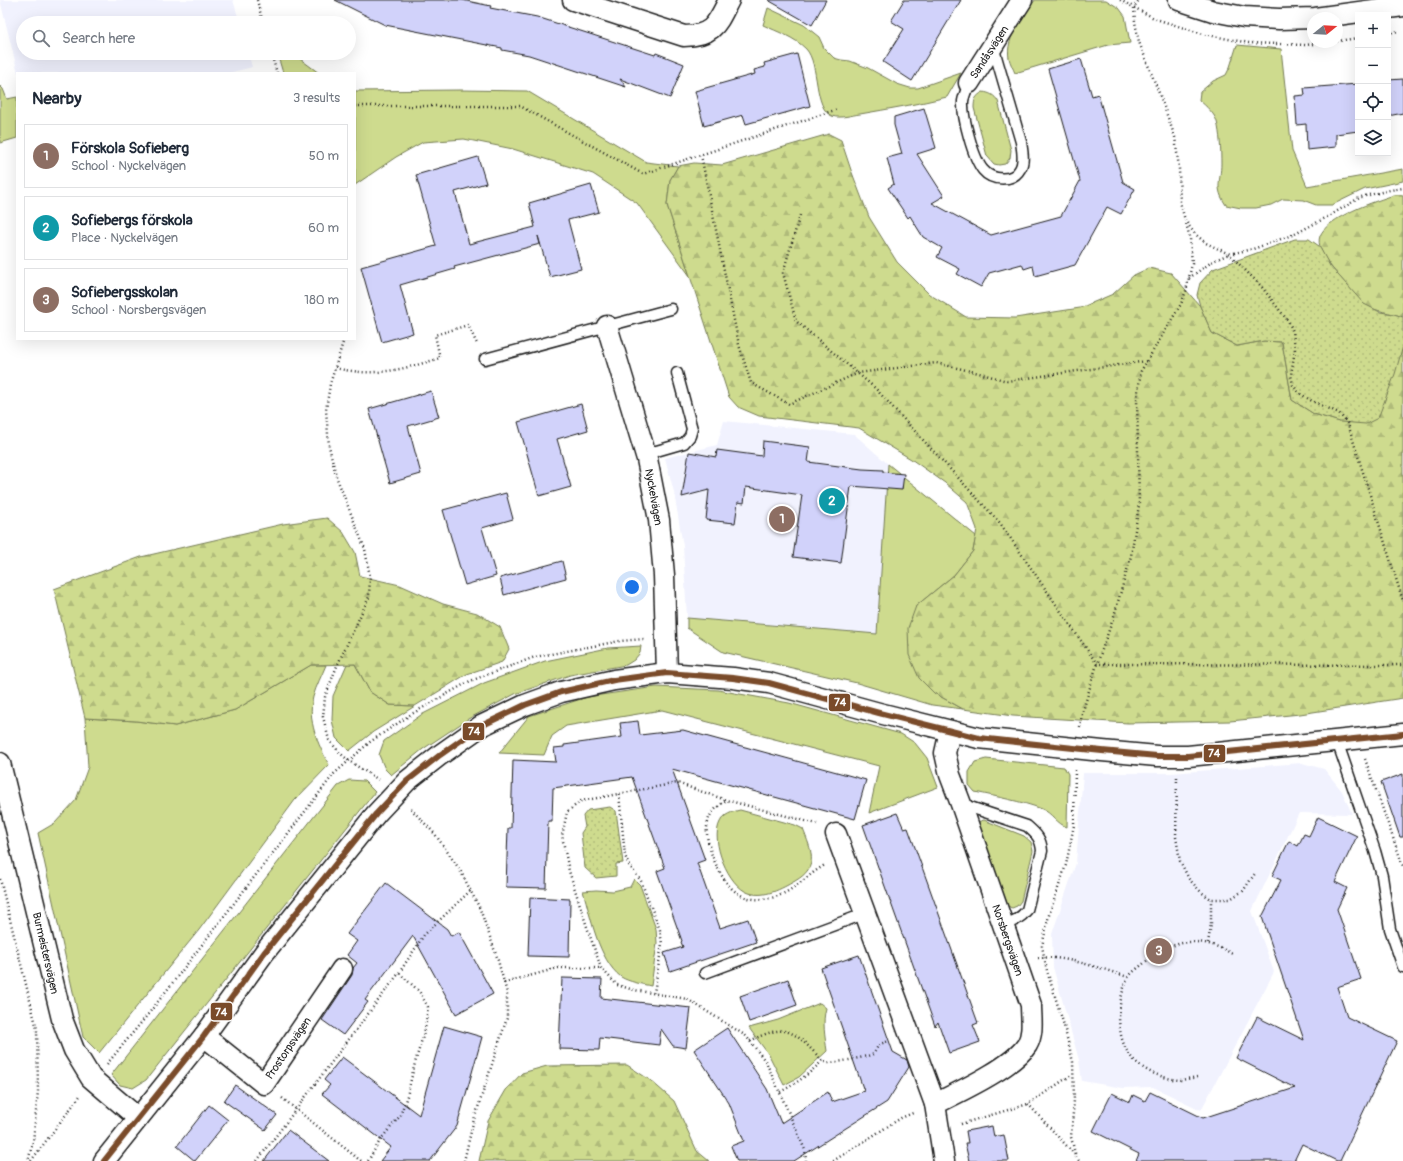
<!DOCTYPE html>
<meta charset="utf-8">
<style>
body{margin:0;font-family:Pangolin,sans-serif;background:#f6f6f7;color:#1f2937}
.controls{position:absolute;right:12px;top:12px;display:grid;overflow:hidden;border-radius:0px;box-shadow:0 4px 16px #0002}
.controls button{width:36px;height:36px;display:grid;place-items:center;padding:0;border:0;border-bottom:1px solid #e0e1e3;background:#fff;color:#1f2937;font:20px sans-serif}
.compass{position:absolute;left:1307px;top:12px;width:36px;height:36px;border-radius:50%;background:#fff;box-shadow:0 4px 16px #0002;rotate:72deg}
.you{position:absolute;left:632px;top:587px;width:14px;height:14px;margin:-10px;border:3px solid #fff;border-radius:50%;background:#1a73e8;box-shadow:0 0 0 6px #1a73e833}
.badge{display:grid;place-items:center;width:26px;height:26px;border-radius:50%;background:#2563eb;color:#fff;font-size:13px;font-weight:700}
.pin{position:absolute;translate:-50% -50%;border:2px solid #fff;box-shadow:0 1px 4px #0006}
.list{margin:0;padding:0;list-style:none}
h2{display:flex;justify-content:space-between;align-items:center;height:52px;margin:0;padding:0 16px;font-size:17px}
h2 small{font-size:13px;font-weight:400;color:#747a83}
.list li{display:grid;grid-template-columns:26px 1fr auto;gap:12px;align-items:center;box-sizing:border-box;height:64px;margin:0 8px 8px;padding:0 8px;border:1px solid #e0e1e3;border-radius:0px}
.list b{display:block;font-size:15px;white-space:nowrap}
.list p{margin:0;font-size:13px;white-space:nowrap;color:#747a83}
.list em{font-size:13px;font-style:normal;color:#747a83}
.icon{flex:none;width:22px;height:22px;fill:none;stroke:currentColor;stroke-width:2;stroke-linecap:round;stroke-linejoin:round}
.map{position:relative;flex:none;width:1403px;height:1161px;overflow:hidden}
.search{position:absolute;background:#fff;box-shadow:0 4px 16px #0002;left:16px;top:16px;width:340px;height:44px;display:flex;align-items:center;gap:10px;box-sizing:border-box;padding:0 14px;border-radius:22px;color:#747a83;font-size:15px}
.panel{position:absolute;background:#fff;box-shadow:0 4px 16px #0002;left:16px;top:72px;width:340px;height:268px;border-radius:0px}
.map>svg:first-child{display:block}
.built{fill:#f1f2fe}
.grass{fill:#cedb8e;stroke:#757c55}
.forest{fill:url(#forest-firs);stroke:#757c55}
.park{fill:url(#park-dots);stroke:#757c55}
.building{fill:#d1d2fa;stroke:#1c1c1c}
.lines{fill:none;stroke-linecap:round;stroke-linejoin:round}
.service-casing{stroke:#1c1c1c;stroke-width:13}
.minor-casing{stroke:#1c1c1c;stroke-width:23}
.path{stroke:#1c1c1c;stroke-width:2.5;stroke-dasharray:1 3;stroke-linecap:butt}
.service{stroke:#fff;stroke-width:10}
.minor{stroke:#fff;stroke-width:20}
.bus-1-casing{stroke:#fff;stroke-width:9}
.bus-1{stroke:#7a4b2a;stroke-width:6}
.labels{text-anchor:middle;stroke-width:3;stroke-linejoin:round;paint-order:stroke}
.street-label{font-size:11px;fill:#1c1c1c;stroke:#fff}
.line-badge{stroke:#fff;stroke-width:1.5}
.badge-label{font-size:11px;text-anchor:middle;font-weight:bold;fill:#fff}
</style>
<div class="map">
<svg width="1403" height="1161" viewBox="0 0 1403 1161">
<defs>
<pattern id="forest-firs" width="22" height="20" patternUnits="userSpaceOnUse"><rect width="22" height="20" fill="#cedb8e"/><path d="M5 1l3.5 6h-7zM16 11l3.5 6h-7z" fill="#b0bb7a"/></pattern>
<pattern id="park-dots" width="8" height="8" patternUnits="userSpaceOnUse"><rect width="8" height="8" fill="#cedb8e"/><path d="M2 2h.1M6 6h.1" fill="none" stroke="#b0bb7a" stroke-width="1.8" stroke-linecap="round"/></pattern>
</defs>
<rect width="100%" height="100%" fill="#fff"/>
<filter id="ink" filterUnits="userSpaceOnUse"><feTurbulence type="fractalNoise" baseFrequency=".025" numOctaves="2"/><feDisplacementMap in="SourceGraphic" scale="8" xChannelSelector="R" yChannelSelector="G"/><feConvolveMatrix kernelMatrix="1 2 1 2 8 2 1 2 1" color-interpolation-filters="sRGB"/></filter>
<g filter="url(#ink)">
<g class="built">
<path d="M0,0H233L240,23H23V53H248L252,67L229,73H18Z"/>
<path d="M724,421L854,434L888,464L877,634L687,618L683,546L674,492L665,458L717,445Z"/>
<path d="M1302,763L1324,769L1342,791L1352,814L1299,813L1252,911L1274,972L1201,1110L1153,1087L1123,1088L1082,1081L1079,1060L1053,967L1052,934L1076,863L1083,773H1171Z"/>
</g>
<g class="grass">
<path d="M1035,0H1106L1119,8L1125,16L1130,43L1108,45L1015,73C1013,68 1010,63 1009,58C1005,37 1024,17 1035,0Z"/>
<path d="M768,8L804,25L819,37L824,48L834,58L841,60L850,61L868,68L897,84L910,88H918L961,73L947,97C918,104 889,109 860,114C852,115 840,119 832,116C813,108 820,64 806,49C794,37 778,32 763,25Z"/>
<path d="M1237,45L1281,49L1292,151L1307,186L1403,169V181L1365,189L1332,205H1316L1303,200L1283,199L1271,205L1256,208H1241L1226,205C1214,187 1221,182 1221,163C1221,151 1220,133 1217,122C1215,114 1206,106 1199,100L1200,92L1213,81L1226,75L1230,67Z"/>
<path d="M277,53H292L319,73H283Z"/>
<path d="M0,86L3,89L7,99L17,97V138L0,143Z"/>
<path d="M460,90L527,91L646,162L678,166L670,180L667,205L690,276L637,203L593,174L513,149L464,139L423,142L396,157L355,185V91Z"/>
<path d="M983,92C990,93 994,95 998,101L1011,150L1010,158L1005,164L999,165L994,164L987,156L974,108C974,99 976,96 983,92Z"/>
<path d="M888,464L976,536L973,551L954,575L916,606L934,693L963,709L932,705L857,683L723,652L687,628V618L877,634Z"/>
<path d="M641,646L640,653L634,660L626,665L570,675L515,694L468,719L423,749L391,775L385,769L379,755L384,741L421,715L484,683L545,661L608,648Z"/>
<path d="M347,664H355L370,692L390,705L415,706L373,732L349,751L336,738L332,720L333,696Z"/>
<path d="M311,665H326C322,675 316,686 313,697C307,721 318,744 329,765L295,800L199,930L99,1053L83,1037L38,833L55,823L76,800L88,767L85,718L136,721L175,726L235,710Z"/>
<path d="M656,687L718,690L789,703L901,734L915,743L927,758L938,787L869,813L879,766L662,710L566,726L552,736L544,755L499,753L529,716L587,697Z"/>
<path d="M986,759L1064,767L1068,774L1067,827C1057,824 1052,813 1042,809C1021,801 997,797 975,792L969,785V772L975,762Z"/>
<path d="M349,780L364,781L375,792L146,1080L133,1088L120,1085L111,1075L338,786Z"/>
<path d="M740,810L795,825L803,829C811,850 820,867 795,881C781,889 765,898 749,893C728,886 710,841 720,822C724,814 732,812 740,810Z"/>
<path d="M984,820L1024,836L1031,842L1033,851L1021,901L1017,906L1012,908L1003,904L977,822Z"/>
<path d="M634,879L640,885L656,929L657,943L651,986C642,984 629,982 621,977C598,959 591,917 583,891L596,890L613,891L630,887Z"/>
<path d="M820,1003L826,1008C822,1022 825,1037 827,1051L799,1077L784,1085L769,1055L749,1028L778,1020Z"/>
</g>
<g class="forest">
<path d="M829,134L841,140L851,170L869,217L897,262L929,294L966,317L1015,318L1080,308L1113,294L1134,275L1149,268L1171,273L1200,306L1212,333L1237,346L1264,341L1282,342L1292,400L1314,414L1340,422L1401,352L1403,346V698L1300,714L1230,721L1128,723L1013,716L963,709L934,693L919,678L909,655L908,628L916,606L954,575L973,551L977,529L967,502L945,483L911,459L859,428L759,416L738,407L729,397L667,205L670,180L678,166L694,163L722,165Z"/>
<path d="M1394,195H1403V317C1390,312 1377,312 1365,305C1360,302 1355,295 1351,290C1341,278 1314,252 1320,236C1327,217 1376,201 1394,195Z"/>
<path d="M327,518L343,532L355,552L360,576L400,585L443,604L477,613L500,627L509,649L502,662L467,674L415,706L390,705L370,692L355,664L311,665L235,710L175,726L136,721L85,718L54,589L141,557L283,524Z"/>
<path d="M627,1065L650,1080L674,1101L697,1151L709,1161H479L488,1121L506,1090L522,1073L547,1066Z"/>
</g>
<g class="park">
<path d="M1295,239H1309L1319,246L1330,266L1364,304L1380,312L1394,314L1403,317V346L1395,374L1378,418L1366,424L1340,422L1314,414L1292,400L1282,342L1264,341L1237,346L1212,333L1200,306L1197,295L1200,283L1213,269Z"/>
<path d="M610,807L616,811L623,863L616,864V876L596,878L585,868L581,833L585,827L583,816L588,810Z"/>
</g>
<g class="building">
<path d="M335,0H462L491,6L490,8L537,17L655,55L656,53L684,64L670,98L620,79L626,87L529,55L502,50V48L385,25Z"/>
<path d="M768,0H826L812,25Z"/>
<path d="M904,0H961L912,81L883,62L904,29L891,21Z"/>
<path d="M797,54L810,106L746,124L743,115L704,126L695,91L755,74L754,70L765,67L764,63Z"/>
<path d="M1081,59L1092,96L1098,94L1123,182L1135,189L1121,214L1107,207L1075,265L1035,276L1033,266L1024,269L1022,264L989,273L981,287L957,274L960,269L937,257L942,248L923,237L910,216L908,218L888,188L894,184L887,158L902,154L894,125V117L924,108L936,148L917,154L944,196L932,203L991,235L1061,216L1080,181L1048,69Z"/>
<path d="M1403,79V113L1388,116V80Z"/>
<path d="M1358,84V131L1336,134V147L1307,150L1306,124L1297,125L1295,96L1305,95L1304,88Z"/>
<path d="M478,157L486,183L455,192L469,244L535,227L529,203L591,185L599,212L568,220L581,269L550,277L538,236L540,244L454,267L455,269L400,285L413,333L382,342L361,267L436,246L416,175Z"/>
<path d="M431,391L439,417L408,426L421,474L390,483L369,409Z"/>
<path d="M581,404L588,430L557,439L571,487L539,496L518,422Z"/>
<path d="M763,441L810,447L808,462L862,469L883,470V472L904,474L902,490L851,486L841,563L793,557L802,495L746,487L744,503L738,502L735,523L706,520L709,490L682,497L689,452L716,457L717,450L762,456Z"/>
<path d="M506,493L513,519L482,528L496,576L465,585L443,510Z"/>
<path d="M562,561L566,578L504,595L500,578Z"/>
<path d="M638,721L640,735L683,730L866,780L855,819L672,769L705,860L697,863L720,928L748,919L756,942L670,971L664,953L683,947L681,942L682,941L657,871L665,868L632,777L553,788L552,821H548L546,888L506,887L508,828H511L513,760L556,762L554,748L564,747V745L622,737L620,723Z"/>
<path d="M1403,774V837H1400L1381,782Z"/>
<path d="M897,813L904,829L908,828L978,1023L973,1025L980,1042L949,1053L938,1022L935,1026L863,825Z"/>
<path d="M1318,817L1357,836L1335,882L1347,888L1337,909L1361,979L1337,987L1347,1017L1397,1041L1340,1161H1337L1302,1144L1294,1161H1136L1139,1154L1093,1131L1112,1093L1130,1102L1133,1095L1145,1101L1150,1092L1203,1118L1295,1088L1236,1058L1257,1017L1304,1040L1262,917L1281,880L1272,876L1289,841L1298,846L1304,834L1309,836Z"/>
<path d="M386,883L447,929L451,936L459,932L493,994L456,1014L413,936L365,1000L368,1002L343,1035L322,1020L352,975L353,968L357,963L347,955L357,941L347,934Z"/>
<path d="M530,897L570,899L569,957L528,956Z"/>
<path d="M859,955L893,1052L907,1060L909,1067L887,1102L794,1161H737L731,1146L744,1141L729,1103L694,1050L727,1028L767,1089L781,1123L828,1092L832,1102L864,1091L821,968Z"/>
<path d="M562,978L602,979L601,998L691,1008L686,1048L673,1046L661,1029L659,1045L600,1038L599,1050L559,1049Z"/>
<path d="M788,979L797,1005L749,1022L740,996Z"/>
<path d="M444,1026L482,1037L457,1126L430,1161H380L391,1147L322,1094L330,1085L324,1080L342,1057L419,1115Z"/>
<path d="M235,1085L277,1115L265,1130L224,1101Z"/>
<path d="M209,1105L228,1120L195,1161L177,1146Z"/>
<path d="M992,1126L994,1137L1004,1135L1009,1161H969L965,1143H968L966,1131Z"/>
<path d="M288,1130L329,1161H264Z"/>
</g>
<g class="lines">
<defs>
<g id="service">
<path d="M969,83C967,89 964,95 963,101C962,116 973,158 983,170C992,181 1013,182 1020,169C1025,161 1022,150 1021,142L993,46"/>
<path d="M485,359L671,309"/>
<path d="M646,454L684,443L690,436L692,429L677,373"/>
<path d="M1337,741L1375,851L1382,876L1390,929L1403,967"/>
<path d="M961,804L1027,826C1036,834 1041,838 1042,851L1027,910C1020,919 1014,921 1003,925"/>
<path d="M705,973L864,914"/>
</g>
<g id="minor">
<path d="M573,0L684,36C714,36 717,23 729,0"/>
<path d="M1179,0L1213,11L1244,17L1279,19L1315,18L1403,6"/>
<path d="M969,83L1022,0"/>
<path d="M607,326L647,459L659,520L664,575L667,673"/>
<path d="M0,763L62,1019L74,1050L91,1078L138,1118"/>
<path d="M836,834L935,1104L944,1161"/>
<path d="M204,1036L264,1084L342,969"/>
<path d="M935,1104C959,1092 1013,1067 1027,1045C1034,1033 1031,1018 1031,1005L961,804L950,775L945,753L950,731"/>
<path d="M104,1161L204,1036L264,953L376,814L407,781L440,755L481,726L525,705L561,692L614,680L667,673L733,678L769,683L879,713L979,738L1102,751L1157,756H1188L1403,734"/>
</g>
</defs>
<use href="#service" class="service-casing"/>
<use href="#minor" class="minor-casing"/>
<g class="path">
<path d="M257,0L263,23"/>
<path d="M1120,0L1156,19L1203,34L1249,43L1306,45L1327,42"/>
<path d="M1388,33L1399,31"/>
<path d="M1337,41L1358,38"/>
<path d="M271,53L277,73"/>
<path d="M355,106H520L643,174L838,109"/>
<path d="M701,155L739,345L751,383L789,404L858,373L936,363L979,373L1007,381L1147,361"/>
<path d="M800,215L783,273L796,321L875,388L1000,523L1097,664L1403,665"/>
<path d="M1187,223L1195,234L1206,243L1229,254L1261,286L1288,321L1293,331L1295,349L1291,375L1293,385L1299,393L1312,401L1339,413L1348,424L1403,601"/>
<path d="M1189,278L1213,261L1229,254L1253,249L1295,234L1329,216L1361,197L1390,190L1403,188"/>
<path d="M344,339L330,384L326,410L329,446L336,476L365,549L370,577L369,597L337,666L325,697L323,717L329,740L339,752L349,761L379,780"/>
<path d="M335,368C343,370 352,371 360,372C387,374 415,366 440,358L435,335L468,325L477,344"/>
<path d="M1080,727L1082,714L1097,664L1114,616L1131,556L1139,505L1137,398L1141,371L1181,304L1186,291L1192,264L1190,238L1180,202L1179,168L1175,137L1159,93L1139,42L1135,22L1134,7L1139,0"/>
<path d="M1365,759L1403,866"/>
<path d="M1075,770L1074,825L1066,865L1049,915L1042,946L1047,971L1063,1022L1073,1062L1074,1100L1071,1137L1076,1157L1079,1161"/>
<path d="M1177,777L1176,837L1180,861L1189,879L1201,892L1211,899H1230L1243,891L1256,872"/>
<path d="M619,794L625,856L629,865L641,881L660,930L662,944L654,993"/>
<path d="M725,801C719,806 712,811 709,818C708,822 706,829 707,833C707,849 722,883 736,892C743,897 752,900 762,899C789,898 802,878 825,865"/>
<path d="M411,809L435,834L460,870L480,909L497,957L507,993V1018L473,1123L464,1161"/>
<path d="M0,879L37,1029L38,1091L33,1142L28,1161"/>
<path d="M1208,943L1211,924V899"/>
<path d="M1038,958C1065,955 1102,969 1128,977"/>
<path d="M504,983L558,968H601"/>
<path d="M750,1041C784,1024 791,1028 816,1054C819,1058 823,1062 828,1063C834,1063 868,1057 873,1054C876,1051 877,1046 880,1044C883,1043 886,1042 889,1041"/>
<path d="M107,1064L150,1012L334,774L370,742L410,715L470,681L535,657L620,641L644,639"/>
<path d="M1197,1077C1192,1078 1186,1079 1182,1080C1173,1080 1163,1077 1155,1074C1145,1070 1135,1063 1129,1054C1115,1034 1117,1000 1128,978C1131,973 1138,968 1143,964C1173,938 1201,935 1234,955"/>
<path d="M780,1092C797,1083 808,1075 822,1061"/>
<path d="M282,1098L361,1161"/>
<path d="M1028,1104L1076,1156"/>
<path d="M961,1124L1028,1104L1073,1074"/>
<path d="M31,1161L80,1096"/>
<path d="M257,1161L399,973L424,935L471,890"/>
<path d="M368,1161L381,1139L400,1116L407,1096L415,1063L425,1029L428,1007L419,991L399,973"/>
<path d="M806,1161L805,1150L788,1111L766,1062L746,1036L687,999L634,990L617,985L601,968L588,930L569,871L562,836L567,812L581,801L677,783L726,800L817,824"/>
<path d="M833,1161L901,1118L913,1113"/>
</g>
<use href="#service" class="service"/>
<use href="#minor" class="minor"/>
<defs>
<path id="bus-1" d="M104,1161L204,1036L264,953L376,814L407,781L440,755L481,726L525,705L561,692L614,680L667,673L733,678L769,683L879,713L979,738L1102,751L1157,756H1188L1403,734"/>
</defs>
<use href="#bus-1" class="bus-1-casing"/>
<use href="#bus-1" class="bus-1"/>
</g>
</g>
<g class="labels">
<g class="street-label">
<text transform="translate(989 52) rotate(-57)" y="4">Sandåsvägen</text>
<text transform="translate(654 497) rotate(80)" y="4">Nyckelvägen</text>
<text transform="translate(1008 940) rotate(71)" y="4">Norsbergsvägen</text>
<text transform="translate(46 953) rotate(77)" y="4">Burmeistersvägen</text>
<text transform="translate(288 1048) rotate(-56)" y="4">Prostorpsvägen</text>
</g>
</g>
<g class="line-badge">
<rect x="828" y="693" width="23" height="19" rx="4" fill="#7a4b2a"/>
<rect x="462" y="722" width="23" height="19" rx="4" fill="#7a4b2a"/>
<rect x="1203" y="744" width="23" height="19" rx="4" fill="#7a4b2a"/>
<rect x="210" y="1002" width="23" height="19" rx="4" fill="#7a4b2a"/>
</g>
<g class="badge-label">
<text x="840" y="706">74</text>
<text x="474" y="735">74</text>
<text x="1214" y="757">74</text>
<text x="221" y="1016">74</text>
</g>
</svg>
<div class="controls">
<button>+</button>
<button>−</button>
<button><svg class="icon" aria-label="locate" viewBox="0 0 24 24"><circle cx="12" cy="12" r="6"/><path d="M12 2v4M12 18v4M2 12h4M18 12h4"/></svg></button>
<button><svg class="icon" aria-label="layers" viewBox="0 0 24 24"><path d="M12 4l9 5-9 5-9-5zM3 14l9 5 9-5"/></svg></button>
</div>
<svg class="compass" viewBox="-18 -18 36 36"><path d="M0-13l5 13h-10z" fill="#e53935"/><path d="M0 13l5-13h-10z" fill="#747a83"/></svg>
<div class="you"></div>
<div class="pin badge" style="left:782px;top:519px;background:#8d6e63">1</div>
<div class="pin badge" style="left:832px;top:501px;background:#0f9aa8">2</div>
<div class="pin badge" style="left:1159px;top:951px;background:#8d6e63">3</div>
<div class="search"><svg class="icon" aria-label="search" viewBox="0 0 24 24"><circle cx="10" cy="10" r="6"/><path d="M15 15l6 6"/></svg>Search here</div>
<section class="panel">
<h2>Nearby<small>3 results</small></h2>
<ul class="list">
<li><span class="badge" style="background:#8d6e63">1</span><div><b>Förskola Sofieberg</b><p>School · Nyckelvägen</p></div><em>50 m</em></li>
<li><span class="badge" style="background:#0f9aa8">2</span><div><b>Sofiebergs förskola</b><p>Place · Nyckelvägen</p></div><em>60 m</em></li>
<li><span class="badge" style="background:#8d6e63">3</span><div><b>Sofiebergsskolan</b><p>School · Norsbergsvägen</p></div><em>180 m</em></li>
</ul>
</section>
</div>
